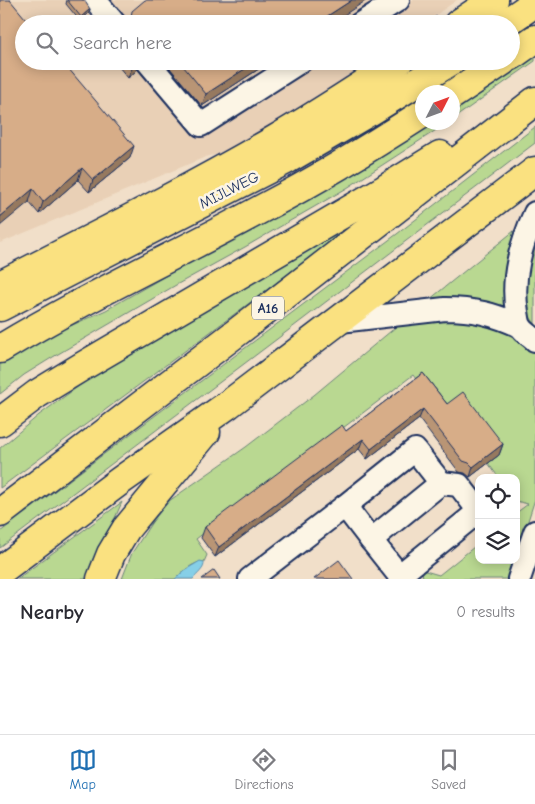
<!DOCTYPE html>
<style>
body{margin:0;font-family:"Comic Neue",sans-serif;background:#f2f2f3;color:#2b2b33}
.controls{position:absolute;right:15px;bottom:15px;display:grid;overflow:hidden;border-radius:10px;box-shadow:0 2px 12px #0003}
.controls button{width:45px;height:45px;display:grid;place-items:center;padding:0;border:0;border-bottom:1px solid #e1e1e2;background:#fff;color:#2b2b33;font:25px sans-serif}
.compass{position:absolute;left:415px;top:85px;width:45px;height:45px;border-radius:50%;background:#fff;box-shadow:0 2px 12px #0003;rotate:48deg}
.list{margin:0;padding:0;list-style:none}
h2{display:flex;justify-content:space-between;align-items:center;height:65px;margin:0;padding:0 20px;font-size:21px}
h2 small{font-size:16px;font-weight:400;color:#7c7c81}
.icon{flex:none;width:28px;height:28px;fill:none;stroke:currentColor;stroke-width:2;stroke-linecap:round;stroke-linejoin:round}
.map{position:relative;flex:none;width:535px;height:579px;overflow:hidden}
.search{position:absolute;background:#fff;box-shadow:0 2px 12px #0003;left:15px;right:15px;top:15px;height:55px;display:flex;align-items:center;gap:12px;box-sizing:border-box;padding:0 18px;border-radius:28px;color:#7c7c81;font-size:19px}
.sheet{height:155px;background:#fff}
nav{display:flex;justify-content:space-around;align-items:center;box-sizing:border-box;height:70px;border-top:1px solid #e1e1e2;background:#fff;font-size:14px;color:#7c7c81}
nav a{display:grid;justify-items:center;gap:2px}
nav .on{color:#1f6fb2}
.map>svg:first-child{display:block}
.built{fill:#e9d0b6}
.green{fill:#b9d891;stroke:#6a8478}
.water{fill:#86cfe7;stroke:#5b8fb0}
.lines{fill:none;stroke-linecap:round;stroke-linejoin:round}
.minor-casing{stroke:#1b2f5e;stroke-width:26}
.major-casing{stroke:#1b2f5e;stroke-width:31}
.highway-casing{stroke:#1b2f5e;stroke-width:31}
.path{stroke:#1b2f5e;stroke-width:3;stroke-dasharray:4 4;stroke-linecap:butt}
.minor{stroke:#fcf5e5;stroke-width:22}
.major{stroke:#fae180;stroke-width:28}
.highway{stroke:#fae180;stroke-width:28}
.wall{fill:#b99575;stroke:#1b2f5e}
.shaded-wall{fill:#96795f;stroke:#1b2f5e}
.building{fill:#d7ad88;stroke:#1b2f5e}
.labels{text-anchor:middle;stroke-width:5;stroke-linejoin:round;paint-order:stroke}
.shield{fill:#fcf5e5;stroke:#5e6a86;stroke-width:1}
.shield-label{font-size:14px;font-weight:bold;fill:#1b2f5e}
.street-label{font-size:15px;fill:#1b2f5e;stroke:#fcf5e5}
</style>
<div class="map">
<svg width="535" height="579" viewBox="0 0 535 579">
<rect width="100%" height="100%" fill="#f1dfc9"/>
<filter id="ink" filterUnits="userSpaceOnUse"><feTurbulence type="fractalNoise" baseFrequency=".02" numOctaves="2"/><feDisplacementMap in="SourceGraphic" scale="10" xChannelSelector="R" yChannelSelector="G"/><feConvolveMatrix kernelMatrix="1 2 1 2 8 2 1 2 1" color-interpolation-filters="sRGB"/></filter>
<g filter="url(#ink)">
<path class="built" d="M0,0H457L423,24H24V61H369L236,154L226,153L208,156L0,243Z"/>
<g class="green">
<path d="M535,52V61L453,119L452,109Z"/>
<path d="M432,123H447L347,188L245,247L176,285L53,357L24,375L0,394V360L32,343L106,310Z"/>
<path d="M535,127V143L281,336L0,548V532L397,234Z"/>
<path d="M387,201L0,488V448L39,415L94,375Z"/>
<path d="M525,222L510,315L424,304Z"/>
<path d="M535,241V324C533,321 530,317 529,314C520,292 528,262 535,241Z"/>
<path d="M489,318L530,345L535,352V499L516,558V513L528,504L516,501V478H499L488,463L443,415L413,375L196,539L207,555L204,562C194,561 182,572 175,579H122L132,553L152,522L169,501L246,447L314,395L403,321Z"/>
<path d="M122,502L115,518L93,559L86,579H17Z"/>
<path d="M479,543V560H516L510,579H423L422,570L439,575Z"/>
</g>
<path class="water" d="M200,561L204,562C205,569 197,574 193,579H175L185,570Z"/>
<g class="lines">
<defs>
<g id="minor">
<path d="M95,0L115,24"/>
<path d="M360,24L398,0"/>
<path d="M147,61L201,125L301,61"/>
<path d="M535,213C521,244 511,277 517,312C518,316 518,323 521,327C524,332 531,336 535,340"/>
<path d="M340,321L445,309C473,309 494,314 520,326"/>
<path d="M371,540L345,506L415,450L441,483"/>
<path d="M400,575L479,511L459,485L441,483L371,540L402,579"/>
<path d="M250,579L345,506"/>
<path d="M519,579L535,532"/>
</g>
<g id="major">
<path d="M458,24L494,0"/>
<path d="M504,24L535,3"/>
<path d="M0,285C92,238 185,192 274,140C317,115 358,88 399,61"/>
<path d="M0,307L288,159L369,112L451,61"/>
</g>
<g id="highway">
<path d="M511,56L535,39"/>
<path d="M452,95L503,61"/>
<path d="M0,349C86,297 177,255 265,207C319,179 371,147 422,114"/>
<path d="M0,422L37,394L83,366L385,189L440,155"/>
<path d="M0,513L236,333L535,101"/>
<path d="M0,571L120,481L229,404L535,171"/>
<path d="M101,579L111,554L126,529L206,432"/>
</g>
</defs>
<use href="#minor" class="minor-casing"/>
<use href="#major" class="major-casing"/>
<use href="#highway" class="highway-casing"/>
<path class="path" d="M428,24L437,17"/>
<use href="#minor" class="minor"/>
<use href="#major" class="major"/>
<use href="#highway" class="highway"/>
</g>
<g class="wall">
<path d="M0,0L130,158L89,192L78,180L39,214L29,202Z"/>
<path d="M67,0L90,9L89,13L80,21L66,4Z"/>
<path d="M114,61H140L137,70L128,78Z"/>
<path d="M164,61H271L202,106Z"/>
<path d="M423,373L447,404L503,444L499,455L470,477L465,473L459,472L419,419L367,459L359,449L215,557L201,538L205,527L346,431Z"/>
</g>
<g class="shaded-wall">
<path d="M352,0H367L330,24H315Z"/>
<path d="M90,9L89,13L80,21L81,17Z"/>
<path d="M138,61H140L137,70L128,78L133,66Z"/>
<path d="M257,61H271L202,106L206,94Z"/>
<path d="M134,146L130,158L89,192L93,180Z"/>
<path d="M82,168L78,180L39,214L43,202Z"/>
<path d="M33,189L29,202L0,226V217Z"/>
<path d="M423,409L419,419L367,459L371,449Z"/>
<path d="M363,439L359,449L215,557L219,547Z"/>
<path d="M503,444L499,455L470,477L473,467Z"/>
</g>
<g class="building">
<path d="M0,0H10L30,24H24V61H62L134,146L93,180L82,168L43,202L33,189L0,217Z"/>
<path d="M67,0H84L90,9L81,17Z"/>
<path d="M145,0H352L315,24H124L128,22L131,17L132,11Z"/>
<path d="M129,61H138L133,66Z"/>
<path d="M179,61H257L206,94Z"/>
<path d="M423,373L447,404L463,392L503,444L473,467L469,463L463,461L423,409L371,449L363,439L219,547L205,527L342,425L346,431Z"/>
<path d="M339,560L353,579H314Z"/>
<path d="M214,570L220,579H202Z"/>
</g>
</g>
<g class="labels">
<rect class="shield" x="252" y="296.5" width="32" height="23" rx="4"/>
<g class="shield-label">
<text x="268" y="313">A16</text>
</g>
<g class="street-label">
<text transform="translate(229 190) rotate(-27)" y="5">MIJLWEG</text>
</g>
</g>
</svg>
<div class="controls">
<button><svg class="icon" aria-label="locate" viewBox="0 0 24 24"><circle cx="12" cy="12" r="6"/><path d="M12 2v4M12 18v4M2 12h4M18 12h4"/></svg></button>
<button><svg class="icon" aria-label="layers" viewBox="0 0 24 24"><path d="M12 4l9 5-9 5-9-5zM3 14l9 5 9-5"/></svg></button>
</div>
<svg class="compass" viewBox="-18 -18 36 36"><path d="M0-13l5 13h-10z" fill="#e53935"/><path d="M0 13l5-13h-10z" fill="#7c7c81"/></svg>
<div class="search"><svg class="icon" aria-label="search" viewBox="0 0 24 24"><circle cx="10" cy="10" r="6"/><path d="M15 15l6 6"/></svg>Search here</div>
</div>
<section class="sheet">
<h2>Nearby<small>0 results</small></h2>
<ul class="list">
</ul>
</section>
<nav>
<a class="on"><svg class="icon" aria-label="map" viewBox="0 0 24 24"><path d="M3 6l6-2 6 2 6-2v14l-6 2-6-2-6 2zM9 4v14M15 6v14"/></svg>Map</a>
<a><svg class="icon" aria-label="directions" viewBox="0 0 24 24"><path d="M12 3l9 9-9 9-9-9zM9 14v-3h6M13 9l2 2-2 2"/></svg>Directions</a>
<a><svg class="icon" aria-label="saved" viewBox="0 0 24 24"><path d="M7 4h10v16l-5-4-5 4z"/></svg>Saved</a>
</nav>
